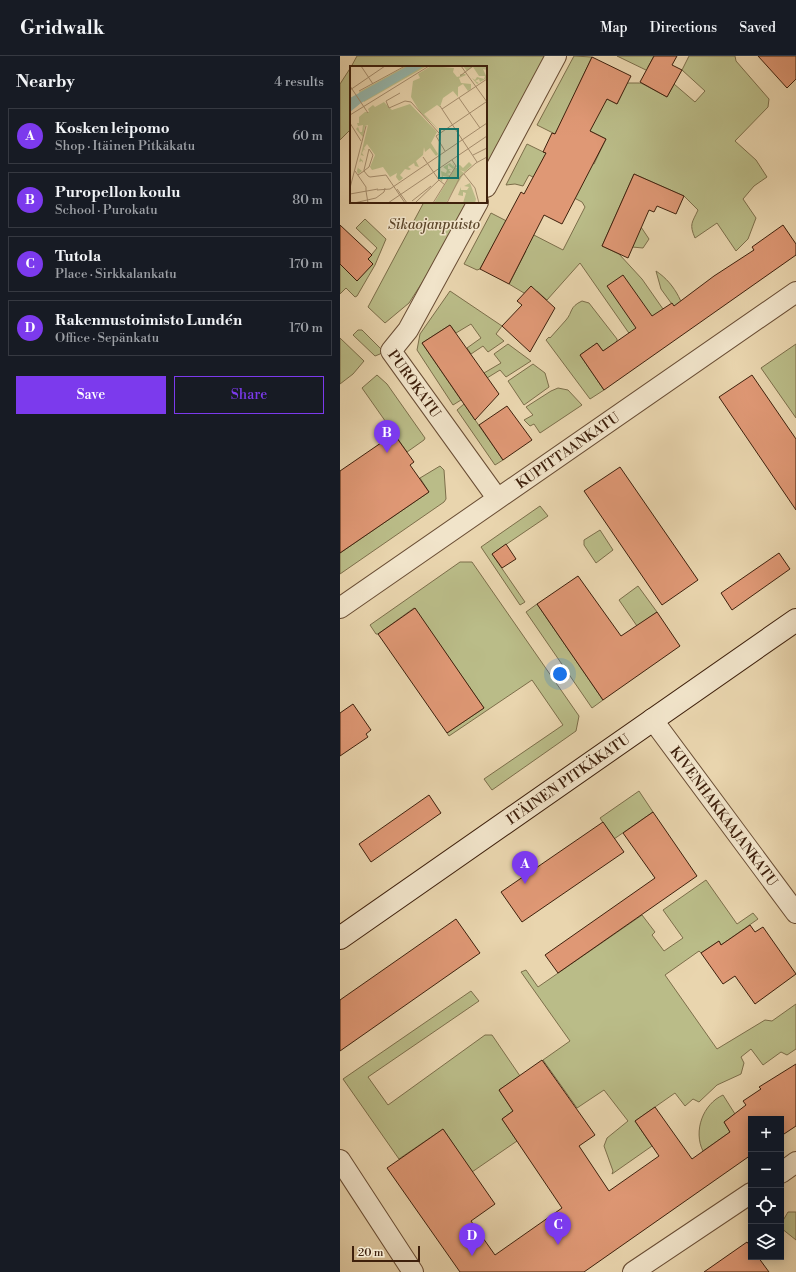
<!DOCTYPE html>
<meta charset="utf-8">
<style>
body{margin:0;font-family:"Libre Bodoni",serif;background:#20242c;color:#f1f3f6}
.controls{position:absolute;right:12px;bottom:12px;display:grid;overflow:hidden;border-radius:0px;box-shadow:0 2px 10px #0003}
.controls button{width:36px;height:36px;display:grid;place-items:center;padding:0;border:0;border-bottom:1px solid #363941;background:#171b24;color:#f1f3f6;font:20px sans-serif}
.scale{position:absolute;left:12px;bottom:10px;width:68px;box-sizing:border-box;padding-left:4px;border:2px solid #3e200c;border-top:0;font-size:11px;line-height:14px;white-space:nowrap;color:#3e200c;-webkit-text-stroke:3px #f1e4ca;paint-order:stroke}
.you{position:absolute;left:220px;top:618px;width:14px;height:14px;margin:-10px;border:3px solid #fff;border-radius:50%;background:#1a73e8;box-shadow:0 0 0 6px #1a73e833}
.badge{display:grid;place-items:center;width:26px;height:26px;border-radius:50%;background:#7c3aed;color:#fff;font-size:13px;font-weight:700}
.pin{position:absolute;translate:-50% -33px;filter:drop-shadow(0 1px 2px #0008)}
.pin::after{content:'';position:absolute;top:21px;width:14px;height:12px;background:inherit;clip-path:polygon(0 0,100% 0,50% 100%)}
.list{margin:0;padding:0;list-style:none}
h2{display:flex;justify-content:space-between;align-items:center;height:52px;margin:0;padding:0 16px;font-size:17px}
h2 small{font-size:13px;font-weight:400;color:#9ea1a6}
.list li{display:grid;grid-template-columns:26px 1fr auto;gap:12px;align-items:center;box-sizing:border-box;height:56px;margin:0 8px 8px;padding:0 8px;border:1px solid #363941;border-radius:0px}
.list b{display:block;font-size:15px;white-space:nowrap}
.list p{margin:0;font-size:13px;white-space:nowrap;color:#9ea1a6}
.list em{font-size:13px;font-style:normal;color:#9ea1a6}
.actions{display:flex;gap:8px;padding:12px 16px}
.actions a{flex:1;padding:9px 0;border:1px solid #7c3aed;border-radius:0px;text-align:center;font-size:14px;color:#7c3aed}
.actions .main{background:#7c3aed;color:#fff}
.icon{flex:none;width:22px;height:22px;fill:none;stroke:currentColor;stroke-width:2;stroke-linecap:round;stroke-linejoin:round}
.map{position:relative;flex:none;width:456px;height:1216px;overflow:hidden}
header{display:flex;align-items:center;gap:24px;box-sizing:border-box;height:56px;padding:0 20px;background:#171b24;border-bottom:1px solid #363941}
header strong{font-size:19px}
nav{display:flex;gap:22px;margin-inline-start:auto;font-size:14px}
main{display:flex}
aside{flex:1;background:#171b24}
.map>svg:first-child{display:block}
.green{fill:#babc88;stroke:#7c6e4a}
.building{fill:#df9875;stroke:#3e200c}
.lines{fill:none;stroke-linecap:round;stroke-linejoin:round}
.street-casing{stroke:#694d34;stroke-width:22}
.secondary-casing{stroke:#3e200c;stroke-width:24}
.street{stroke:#f1e4ca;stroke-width:20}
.secondary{stroke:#f1e4ca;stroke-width:22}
.labels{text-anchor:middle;stroke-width:3;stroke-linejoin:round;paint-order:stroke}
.park-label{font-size:14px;font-style:italic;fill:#5d472b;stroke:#f1e4ca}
.street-label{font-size:14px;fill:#3e200c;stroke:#f1e4ca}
.inset-river{fill:none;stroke:#97b8ad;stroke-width:2}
.inset-road{fill:none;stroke:#a58d6d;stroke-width:1}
.view{fill:#0f766e;fill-opacity:0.15;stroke:#0f766e;stroke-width:2}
.inset-edge{fill:none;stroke:#3e200c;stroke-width:2}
</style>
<header>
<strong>Gridwalk</strong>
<nav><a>Map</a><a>Directions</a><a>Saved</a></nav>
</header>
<main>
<aside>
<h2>Nearby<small>4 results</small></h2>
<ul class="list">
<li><span class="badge">A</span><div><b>Kosken leipomo</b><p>Shop · Itäinen Pitkäkatu</p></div><em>60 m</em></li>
<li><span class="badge">B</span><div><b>Puropellon koulu</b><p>School · Purokatu</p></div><em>80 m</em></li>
<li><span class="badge">C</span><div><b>Tutola</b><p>Place · Sirkkalankatu</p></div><em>170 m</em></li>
<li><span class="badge">D</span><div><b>Rakennustoimisto Lundén</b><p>Office · Sepänkatu</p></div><em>170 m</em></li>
</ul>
<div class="actions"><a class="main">Save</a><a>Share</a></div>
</aside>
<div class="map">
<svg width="456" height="1216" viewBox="0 0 456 1216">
<rect width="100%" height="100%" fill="#e9d5ae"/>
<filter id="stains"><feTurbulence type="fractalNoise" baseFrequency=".005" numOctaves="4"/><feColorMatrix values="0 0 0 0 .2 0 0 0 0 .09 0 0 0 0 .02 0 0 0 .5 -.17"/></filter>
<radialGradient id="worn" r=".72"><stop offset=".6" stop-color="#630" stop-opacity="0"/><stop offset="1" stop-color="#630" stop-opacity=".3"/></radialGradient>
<g class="green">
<path d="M17,0H205L146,112V11H11Z"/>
<path d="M234,0L252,1L236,35L264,48L267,43L277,48L287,27H301L327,41L334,28L355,46L365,35L342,14L349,0H395L396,5L429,43L428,51L395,85L416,104L427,121L414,130L403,143L416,162L408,183L396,195L377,167L355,182C349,168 352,167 358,154L344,140L294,118L262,190L279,198L302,223L323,253L307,303L240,207L207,244L197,235L191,242L184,237L169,228L186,195L158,180L140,213L137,214L124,208L151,157L223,194L245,151L242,146L189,119L183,130L175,128L166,129L187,88L230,109L235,99L254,108L266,83L224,62L215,78L197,69Z"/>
<path d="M277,0H314L308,11V15Z"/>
<path d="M11,11V73L0,84V28Z"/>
<path d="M84,146H127L85,222L69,247L45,267L28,251Z"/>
<path d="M25,163L46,183L35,209L17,240L15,241L6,232L0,238V208L17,224L33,208L28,203L37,192L16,172Z"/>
<path d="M301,171L309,183L303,192L292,191Z"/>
<path d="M316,215C337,229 344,250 350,273L321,233Z"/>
<path d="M110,235L162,270L156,278L164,285L148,296L143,290L131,298L127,292L141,282L131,268L116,277L110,269L82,287L121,344L113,349L77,294L80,278Z"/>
<path d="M242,245L249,247L277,283V286L263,295L257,287L240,299L264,334L250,343L206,284L209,281L210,282C215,276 221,270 226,264C233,256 229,251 242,245Z"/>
<path d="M18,274H22L43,295L40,298L35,300L13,279Z"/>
<path d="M0,282L24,305L13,318L0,328Z"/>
<path d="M168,288L191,305L166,321L160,314L147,322L144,317L161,307L154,298Z"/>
<path d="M456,288V362L421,312Z"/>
<path d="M193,308L205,317L209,331L184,349L168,325Z"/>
<path d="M37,319L47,328L85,382L84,384L67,396L22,332Z"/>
<path d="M218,332L228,334L242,349L200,377L194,368L190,370L184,364L193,359L186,351L211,335Z"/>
<path d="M124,348L163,404L155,409L117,354Z"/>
<path d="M100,410L104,414L106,443L104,446L0,518V497L89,436L80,422Z"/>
<path d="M200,450L208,460L152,498L185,546L180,549L141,491Z"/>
<path d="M260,474L273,494L256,507L244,489V484Z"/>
<path d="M120,506H132L239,660L236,675L152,734L144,723L223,669L192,624L109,680L107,677L144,652L74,552L38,578H36L30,569Z"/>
<path d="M298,530L317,556L297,570L279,544Z"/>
<path d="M197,548L263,644L252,652L186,556Z"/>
<path d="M299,735L313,756L274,783L260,762Z"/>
<path d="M366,824L397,868L413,857L418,863L381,889L379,885L361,897L359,895L325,919L377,993L425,964L432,965L456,948V993L447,999L441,996L423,1009L411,993L401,1001L404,1007L401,1018L377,1029L359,1046L353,1043L345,1050L335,1037L295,1065L312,1090L272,1118L273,1115L264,1090L267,1082L288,1065L264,1034L237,1052L203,1004L230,985L181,916L186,914L198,931L302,859L315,876L312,879L324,895L343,882L323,854Z"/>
<path d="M131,935L139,945L28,1021L48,1049L145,979H152L180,1020L159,1034L173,1055L162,1063L177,1085L132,1116L103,1073L59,1103L3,1023Z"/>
<path d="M383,1039L395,1058L384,1066L390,1076L363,1095C353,1075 363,1048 383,1039Z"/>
<path d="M448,1156H456V1184L441,1172V1168Z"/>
</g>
<g class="building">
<path d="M314,0H337L332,9L342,14L327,41L300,26Z"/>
<path d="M418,0H456V23L447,32Z"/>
<path d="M252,1L291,20L277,48L267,43L250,75L266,83L222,168L204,159L169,228L140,213L181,136L184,138L206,97L203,96L212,77L215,78Z"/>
<path d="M294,118L344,140L336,158L317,150L314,156L309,154L288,202L262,190Z"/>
<path d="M0,169L32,199L28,203L33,208L17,225L0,208Z"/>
<path d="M443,169L456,188V199L264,334L240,299L257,287L263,295L296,272L267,230L283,219L312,260L332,247L334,250L374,220L414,194L412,191Z"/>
<path d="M191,230L215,252L190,296L162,270L182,249L177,245Z"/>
<path d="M110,269L159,338L135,364L82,287Z"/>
<path d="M412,319L456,383V454L379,341Z"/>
<path d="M167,350L192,384L163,404L139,369Z"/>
<path d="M54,378L74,406L70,409L89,436L0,497V415Z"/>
<path d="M280,411L358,524L322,549L244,435Z"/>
<path d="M166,488L176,503L162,512L152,498Z"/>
<path d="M439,497L450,513L392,554L381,537Z"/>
<path d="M238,520L281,580L317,556L340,590L263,644L197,548Z"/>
<path d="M75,552L144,652L107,677L38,578Z"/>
<path d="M13,648L31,674L26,678L28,681L0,700V657Z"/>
<path d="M89,739L101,757L31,806L19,788Z"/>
<path d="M313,756L357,820L218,917L205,899L315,822L283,777Z"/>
<path d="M263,766L284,796L182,866L161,836Z"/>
<path d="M116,863L140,897L0,995V944Z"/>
<path d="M410,869L415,876L423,871L456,918L415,948L395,920L383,928L361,897L379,885L381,889Z"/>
<path d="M202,1004L255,1079L239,1090L269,1135L319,1100L295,1065L315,1051L352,1103L390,1076L384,1066L406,1049L403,1045L421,1033L419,1031L456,1008V1070L441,1080V1063H411V1099L244,1216H120L47,1112L103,1073L155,1148L131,1165L155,1199L222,1152L162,1063L173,1055L159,1034Z"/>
<path d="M407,1186L411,1191V1201H418L429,1216H364Z"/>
</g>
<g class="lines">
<defs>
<g id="street">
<path d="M146,131L216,0"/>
<path id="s1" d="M138,146L68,274L51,295L157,442"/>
<path id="s2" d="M0,552L456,236"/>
<path id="s3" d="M312,663L456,857"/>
<path d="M0,1104L73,1216"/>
<path d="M441,1117L456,1106"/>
<path d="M293,1216L411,1137"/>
</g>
<g id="secondary">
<path id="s4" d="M0,882L456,564"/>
</g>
</defs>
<use href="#street" class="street-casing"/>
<use href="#secondary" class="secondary-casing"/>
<use href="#street" class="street"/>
<use href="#secondary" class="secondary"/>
</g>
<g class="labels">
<g class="park-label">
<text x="94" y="173">Sikaojanpuisto</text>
</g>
<g class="street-label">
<text dy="5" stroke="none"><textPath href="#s1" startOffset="213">PUROKATU</textPath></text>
<text dy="5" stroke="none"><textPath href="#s2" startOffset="277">KUPITTAANKATU</textPath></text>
<text dy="5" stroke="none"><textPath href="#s4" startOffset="278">ITÄINEN PITKÄKATU</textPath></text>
<text dy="5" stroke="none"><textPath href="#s3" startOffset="121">KIVENHAKKAAJANKATU</textPath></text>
</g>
</g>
<g transform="translate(10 10)">
<rect width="137" height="137" fill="#e9d5ae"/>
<path d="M56,0H77L14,36L9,26ZM81,0L104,2L103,6L107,11L111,10L107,3L110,8H115L116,9L109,12L111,17L121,18V23L118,25L113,18L108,21V31L103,25L93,32L90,41L87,39L74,48L90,65L70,46L61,31L63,15L70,12L68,8ZM113,0H137V4L133,3L137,12L130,16L129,13L125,15L129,17L127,18L122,12L125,14L127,11L134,13L135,10H129L123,1L117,5ZM34,36L42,44L60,38L87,66L81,77L88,88L86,90L80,82L75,86L74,81L73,89L66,95L69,101L65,100L64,97L58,101L61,103L59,104L55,103L50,109L53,112L52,113L45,118L49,115L46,111L47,107L40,111L33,101L22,104L20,101L25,89L17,78L14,82L16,85L14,83L12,87L14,90L11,89L10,92L13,95V97L12,95L9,96L8,102L12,105L8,108L7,105L18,59L15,60L13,71L6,63L8,61L10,66H12L13,59L8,60L7,57H9V51L15,46H19L18,43L23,39L25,41ZM102,96L105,101L103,103L98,99V103L103,104H99L101,107L97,108L100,109L97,114L95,112L98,111L93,110L92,116L88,111L92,113L91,105L96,107L97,104L93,101L100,97L104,101ZM119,96L122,99L115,106L110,104L114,107L96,137H84L105,102H108L106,100L110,99L113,102ZM120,117L126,133L125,137H113L116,127L113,126V130L108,129L111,121V124H117L119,121L114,120Z" fill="#babc88"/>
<path d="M58,0H74L11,37L0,46V32Z" fill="#97b8ad"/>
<path class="inset-river" d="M0,39L66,0"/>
<path class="inset-road" d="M11,0L23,18M111,0L137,36M110,10L123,0M0,20L18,47M0,24L35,0M9,25L55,0M50,27L36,35L39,42L55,35L61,36L89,67M109,32L130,62M90,40L127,96M92,43L137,13M0,49L79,0M0,57L11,75M95,85L86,70L136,36M123,89L137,82M73,91L89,114L95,119M5,105L16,121V125M114,108L125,122L129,137M8,109L14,105L15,104L19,101L23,89L19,83L14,104V105L18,110L20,111L36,109L55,137M0,122L16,60M47,123L57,137M27,124L40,123L137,57M16,125L18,137M0,128L28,123M62,135L81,120M66,136L89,114M4,137L26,132L34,126L35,122M38,137L137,70M83,137L106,100L102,94M97,137L110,111L126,97L137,91"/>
<path class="view" d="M90,63H108V112H89Z"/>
<rect width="137" height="137" class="inset-edge"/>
</g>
<rect width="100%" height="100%" filter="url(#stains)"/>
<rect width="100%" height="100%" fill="url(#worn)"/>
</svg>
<div class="controls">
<button>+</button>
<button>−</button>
<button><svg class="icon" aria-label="locate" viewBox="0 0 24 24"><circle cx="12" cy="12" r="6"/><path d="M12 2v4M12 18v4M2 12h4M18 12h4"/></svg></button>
<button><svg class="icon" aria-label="layers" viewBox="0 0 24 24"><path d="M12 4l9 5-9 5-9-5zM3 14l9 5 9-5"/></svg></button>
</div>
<div class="scale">20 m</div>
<div class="you"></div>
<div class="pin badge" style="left:185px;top:828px">A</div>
<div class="pin badge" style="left:47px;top:397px">B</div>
<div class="pin badge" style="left:218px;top:1189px">C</div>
<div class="pin badge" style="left:132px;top:1200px">D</div>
</div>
</main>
